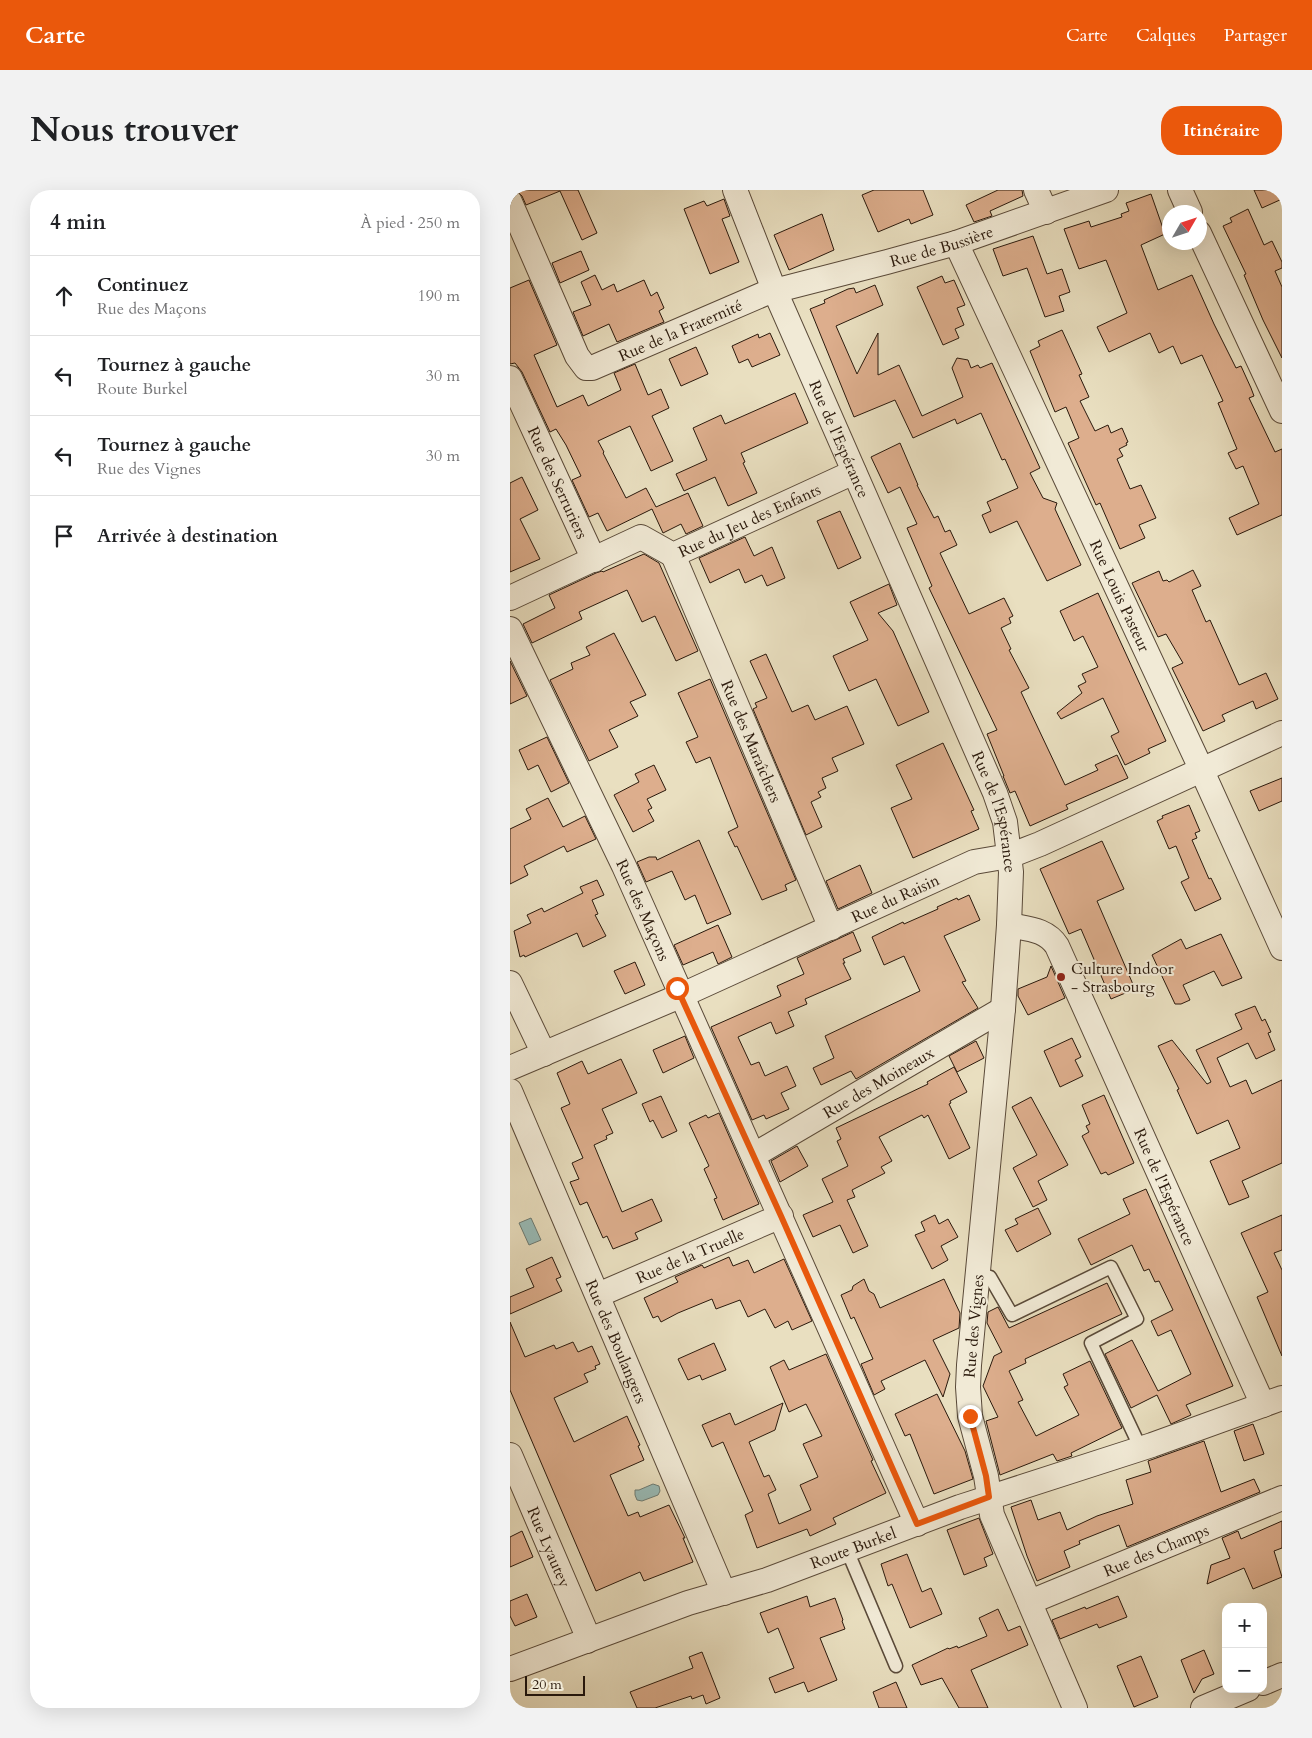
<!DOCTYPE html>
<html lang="fr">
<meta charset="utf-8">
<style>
body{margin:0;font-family:Cardo,serif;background:#f2f2f2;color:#202124}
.controls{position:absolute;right:15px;bottom:15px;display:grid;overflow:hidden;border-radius:10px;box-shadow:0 5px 20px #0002}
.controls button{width:45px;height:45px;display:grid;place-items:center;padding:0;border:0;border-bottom:1px solid #e0e0e0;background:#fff;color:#202124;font:25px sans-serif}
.compass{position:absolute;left:652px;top:15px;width:45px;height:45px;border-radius:50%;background:#fff;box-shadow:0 5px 20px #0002;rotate:51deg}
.scale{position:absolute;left:15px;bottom:12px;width:60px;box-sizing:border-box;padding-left:5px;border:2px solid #2a190c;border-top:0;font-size:14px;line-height:18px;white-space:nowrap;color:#2a190c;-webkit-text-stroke:4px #f1ead6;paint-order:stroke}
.stop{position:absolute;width:15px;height:15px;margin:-11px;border:4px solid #ea580c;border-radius:50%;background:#fff}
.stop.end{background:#ea580c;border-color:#fff;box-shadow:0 1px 5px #0008}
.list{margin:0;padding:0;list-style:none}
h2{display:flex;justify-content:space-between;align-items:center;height:65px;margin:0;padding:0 20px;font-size:21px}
h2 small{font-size:16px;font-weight:400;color:#757577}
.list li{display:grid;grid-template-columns:32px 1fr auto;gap:15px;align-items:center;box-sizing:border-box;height:80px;padding:0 20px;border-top:1px solid #e0e0e0}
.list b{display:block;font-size:19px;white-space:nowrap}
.list p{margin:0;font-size:16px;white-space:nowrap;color:#757577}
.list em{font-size:16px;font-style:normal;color:#757577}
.icon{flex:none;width:28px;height:28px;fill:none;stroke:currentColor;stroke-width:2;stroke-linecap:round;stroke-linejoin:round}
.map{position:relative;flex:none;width:772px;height:1518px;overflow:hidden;border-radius:20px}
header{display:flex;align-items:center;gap:30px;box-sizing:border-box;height:70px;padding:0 25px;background:#ea580c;color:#fff}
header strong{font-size:24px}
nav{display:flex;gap:28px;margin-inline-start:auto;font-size:18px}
.intro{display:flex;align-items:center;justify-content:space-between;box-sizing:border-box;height:120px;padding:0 30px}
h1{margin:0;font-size:35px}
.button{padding:12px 22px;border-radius:20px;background:#ea580c;color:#fff;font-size:18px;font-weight:700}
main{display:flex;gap:30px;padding:0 30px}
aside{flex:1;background:#fff;border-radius:20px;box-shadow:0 5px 20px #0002}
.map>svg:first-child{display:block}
.water{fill:#99bcb8;stroke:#6d7b73}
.building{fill:#ddae8d;stroke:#2a190c}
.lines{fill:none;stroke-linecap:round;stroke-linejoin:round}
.service-casing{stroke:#5a4a39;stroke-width:15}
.minor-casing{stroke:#5a4a39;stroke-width:26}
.service{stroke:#f1ead6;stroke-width:12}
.minor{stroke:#f1ead6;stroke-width:24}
.route{stroke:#ea580c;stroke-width:6}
.poi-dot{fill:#8f2418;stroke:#f1ead6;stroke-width:2}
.labels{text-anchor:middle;stroke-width:4;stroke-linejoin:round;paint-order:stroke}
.street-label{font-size:16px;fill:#2a190c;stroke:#f1ead6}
.poi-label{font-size:16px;fill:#2a190c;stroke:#f1ead6;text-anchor:start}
</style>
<header>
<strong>Carte</strong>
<nav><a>Carte</a><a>Calques</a><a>Partager</a></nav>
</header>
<div class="intro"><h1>Nous trouver</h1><a class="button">Itinéraire</a></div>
<main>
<aside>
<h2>4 min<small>À pied · 250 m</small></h2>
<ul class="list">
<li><svg class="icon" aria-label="ahead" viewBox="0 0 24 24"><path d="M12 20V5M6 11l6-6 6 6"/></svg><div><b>Continuez</b><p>Rue des Maçons</p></div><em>190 m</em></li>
<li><svg class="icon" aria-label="left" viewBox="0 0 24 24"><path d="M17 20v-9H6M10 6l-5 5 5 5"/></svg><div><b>Tournez à gauche</b><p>Route Burkel</p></div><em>30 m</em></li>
<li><svg class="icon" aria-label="left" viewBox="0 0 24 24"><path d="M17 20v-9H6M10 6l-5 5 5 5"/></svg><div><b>Tournez à gauche</b><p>Rue des Vignes</p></div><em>30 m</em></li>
<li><svg class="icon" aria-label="arrive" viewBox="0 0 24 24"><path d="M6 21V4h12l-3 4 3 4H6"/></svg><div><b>Arrivée à destination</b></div></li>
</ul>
</aside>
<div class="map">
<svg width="772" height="1518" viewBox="0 0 772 1518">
<rect width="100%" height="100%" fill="#e9dfc0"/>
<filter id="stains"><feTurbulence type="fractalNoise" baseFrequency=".004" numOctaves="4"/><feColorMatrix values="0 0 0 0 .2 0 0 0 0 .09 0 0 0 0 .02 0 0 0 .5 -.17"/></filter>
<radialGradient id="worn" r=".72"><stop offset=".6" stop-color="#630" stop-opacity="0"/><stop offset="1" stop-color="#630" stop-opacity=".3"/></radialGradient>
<g class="water">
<path d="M21,1028L31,1050L19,1055L9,1033Z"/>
<path d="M143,1294L149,1296L150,1301L148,1305L132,1311L127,1310L125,1305V1300H129Z"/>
</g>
<g class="building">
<path d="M6,0H68L87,43L72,50L50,1L16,15L12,6Z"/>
<path d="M364,0H413L423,25L401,34L399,29L368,42L352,5Z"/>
<path d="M488,0H512L513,6L480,21L482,26L464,32L456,15Z"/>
<path d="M744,0H772V9L752,18Z"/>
<path d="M641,4L655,44L631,55L648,100L682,85L704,134L726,178L731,176L741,198L744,206L739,208L765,262L772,259V325L727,345L719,328L749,314L733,276L726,279L718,263L727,259L708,213L713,211L692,165L671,174L663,156L649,163L640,143L599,162L587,137L617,123L596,70L569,79L554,39L579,31L581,37L612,27L611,24L619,21L616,13Z"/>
<path d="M214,9L220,26L212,29L229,72L200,84L174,19L194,11L197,16Z"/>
<path d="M738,19L754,55L762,51L772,72V78L765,81L772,97V168L753,130L734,85L736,84L713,36L722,32L720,28Z"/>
<path d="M312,24L324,60L279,80L264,45Z"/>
<path d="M523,46L537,84L552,79L560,102L549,106L554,121L535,127L517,78L493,86L483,59Z"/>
<path d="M71,61L79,80L50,93L42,73Z"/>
<path d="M85,85L92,100L104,94L107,102L134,90L141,106L147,102L154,118L149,121L154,132L107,152L99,134L73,146L63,122L81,115L71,92Z"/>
<path d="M432,86L435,93L444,90L455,115L447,118L454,135L445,139L449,148L433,155L407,97Z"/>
<path d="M19,90L47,155L24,165L47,217L73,205L78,216L111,200L104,183L125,174L138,205L151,199L159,218L142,226L163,271L141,281L120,236L88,251L94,262L93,263L116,308L136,298L146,317L178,303L193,336L176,344L171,334L153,343L142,319L97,341L88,323L79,327L62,290L71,286L56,255L46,239L40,242L12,182L5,173L0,174V98Z"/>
<path d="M365,95L373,115L326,136L347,184L368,143V185L389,175L412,226L453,207L442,178L447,168L458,170L461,178L468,175L470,178L482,173L530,278L520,283L533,308L547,313L545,319L571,375L537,391L507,331L480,343L472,325L481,321L477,312L508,298L495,269L492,270L471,223L447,234L445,229L403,248L385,210L344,227L300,119L315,113L314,110L338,99L344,98L346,103Z"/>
<path d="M552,140L572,184L569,185L579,207L570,211L585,241L598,235L601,243L612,238L618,252L616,253L617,255L609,259L613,266L607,269L620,299L631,295L646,328L629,335L635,348L610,359L590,313L586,315L558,253L569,248L556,217L545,222L520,161L530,156L528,151Z"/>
<path d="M260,143L270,165L242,177L238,169L229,173L222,156L248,144L249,148Z"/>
<path d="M186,157L198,184L171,196L159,169Z"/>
<path d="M285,203L298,233L231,263L235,272L233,273L247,303L218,316L205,287L174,301L166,284L197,270L183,238L211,225L215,234Z"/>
<path d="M390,253L408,295H407L424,328L428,326L435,342L440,340L447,355L430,363L459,424L494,408L503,426L499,428L501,433L491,438L501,459L499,460L519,498L511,502L555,595L588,580L585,575L607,565L618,588L556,615L558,619L520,636L505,601L500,603L493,586H494L477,544L487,540L419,398L422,396L397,338L407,334L390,297L378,303L361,267Z"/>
<path d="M12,287L28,320L10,329L30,369L0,382V293Z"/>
<path d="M330,321L351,368L328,379L307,331Z"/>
<path d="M235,347L244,366L262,357L275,388L257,396L252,385L235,393L229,379L200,393L189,368Z"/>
<path d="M134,364L149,373L188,461L166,471L145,426L132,432L117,400L69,422L72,429L22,453L13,434L45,418L39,405L86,383L92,381L93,382Z"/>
<path d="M683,380L691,396L682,400L696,432L700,430L729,495L756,483L768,509L746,519L743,511L712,525L715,531L693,541L662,478L673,473L656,444L648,447L622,393L649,381L653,391L657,390L659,392Z"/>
<path d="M379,394L387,415L368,423L383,441L419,522L388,536L366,489L339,501L323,466L358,450L340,412Z"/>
<path d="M588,403L656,551L638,559L640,563L615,575L601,546L609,542L593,508L551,529L547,523L572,503L568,496L576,492L572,484L588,477L573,446L564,451L550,421Z"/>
<path d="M104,443L136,505L120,512L128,526L99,540L108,557L79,571L40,490L63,479L61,473L80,465L76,457Z"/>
<path d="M256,464L282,522L298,515L305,530L337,516L354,554L322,568L328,581L312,588L316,598L308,602L311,607L301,612L312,637L296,645L243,519L247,517L245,513L257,508L240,471Z"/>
<path d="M0,471L17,506L0,514Z"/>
<path d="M200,489L286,690L275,695L277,700L252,710L227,656L225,657L218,642L228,637L200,567L186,573L176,552L188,547L168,503Z"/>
<path d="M37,547L59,593L41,602L28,575L18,580L9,560Z"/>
<path d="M433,553L464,620L461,621L469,639L403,668L381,618L402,609L386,575Z"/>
<path d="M144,575L156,600L137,609L142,618L138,620L144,631L123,642L104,605L129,592L125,584Z"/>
<path d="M772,588V611L749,621L740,601Z"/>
<path d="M38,608L53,637L75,626L86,649L57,662L54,656L14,676L18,685L0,694V639L21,629L16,619Z"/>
<path d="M679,615L690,641L685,643L687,648L682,650L699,689L701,688L711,709L685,721L671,692L679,688L666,656L659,659L647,631L653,628L652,626Z"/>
<path d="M189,650L221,724L197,734L185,705L175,710L162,681L136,692L127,672L139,667H146L147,670Z"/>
<path d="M592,651L614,699L587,711L625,799L601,809L571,739L559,744L530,679Z"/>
<path d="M350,675L362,703L328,719L316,691Z"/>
<path d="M87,690L94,705L82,710L88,724L85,725L96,746L73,757L67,743L15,767L14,765L10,767L4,741L21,733L17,725L32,718L34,722L73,703L70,697Z"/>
<path d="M459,705L470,730L434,746L456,791L452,792L468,818L346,889L341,881L311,895L303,878L324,868L315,846L410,801L394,766L374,775L362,747L393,732L394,734L428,719L427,717L447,708L448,710Z"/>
<path d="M208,735L222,767L208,774L203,762L173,775L164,755Z"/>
<path d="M343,742L351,761L333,769L335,773H333L341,789L295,809L297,814L278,822L284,836L266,844L261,832L228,847L241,875L249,872L255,886L277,876L286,896L271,903L279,919L256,929L254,925L242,930L201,837L271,806L267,796L294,784L287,768Z"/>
<path d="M711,744L732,788L712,796L704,781L673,795L680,810L671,814H665L642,765L671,749L676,759Z"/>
<path d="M125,772L135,795L115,804L104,781Z"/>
<path d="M541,776L555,808L518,825L508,806V799L537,787Z"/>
<path d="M745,816L752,831L755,829L761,842L758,843L765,860L746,869L738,853L707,868L720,897L736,890L742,904L772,890V973L732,991L739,1007L719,1015L700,971L730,958L718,930L687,944L667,900L669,899L648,856L662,850L697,894L701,892L686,860L732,839L725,824Z"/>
<path d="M175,846L184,868L153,883L143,860Z"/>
<path d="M562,848L571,867L565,870L573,886L550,897L534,861Z"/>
<path d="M466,851L474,868L447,882L439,866Z"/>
<path d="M111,869L127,903L92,919L103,943L96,946L97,949L84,955L112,1022L142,1009L152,1031L125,1043L128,1049L103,1059L97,1046L93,1048L77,1012L70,1015L60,992L69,989L62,973L73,968L51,918L60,914L47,883L72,871L78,884Z"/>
<path d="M444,877L457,902L440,911L441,913L439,914L460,958L439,969L418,925L414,928L412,925L369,947L382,971L371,977L375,983L342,1000L345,1007L337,1010L358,1056L343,1063L330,1035L303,1047L293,1025L323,1012L312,989L338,976L327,951L331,949L326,938L418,894L417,892Z"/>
<path d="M594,905L624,973L598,985L596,982L591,984L572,946L579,942L576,936L580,934L572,915Z"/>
<path d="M151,906L167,941L152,948L143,930L140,932L132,914Z"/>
<path d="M521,907L558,975L528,991L537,1010L523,1017L503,978L527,965L502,917Z"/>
<path d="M209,923L249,1014L213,1030L204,1009L207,1008L194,979L199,976L179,933L196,925L198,928Z"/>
<path d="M287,956L298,976L270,992L261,971Z"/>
<path d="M636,999L723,1196L676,1215L681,1225L661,1234L647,1205L621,1218L595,1164L622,1150L648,1201L681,1184L661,1140L648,1146L641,1131L663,1120L649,1091L645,1092L639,1079L634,1081L622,1055L581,1075L568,1049L620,1024L613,1009Z"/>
<path d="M528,1018L541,1044L507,1062L495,1040L508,1034L505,1029Z"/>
<path d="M425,1025L429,1034L438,1029L448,1047L431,1056L438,1070L422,1079L405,1045L415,1041L411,1032Z"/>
<path d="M772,1025V1060L764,1063L772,1080V1166L747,1107L758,1102L731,1043Z"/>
<path d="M42,1067L51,1087L46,1089L52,1101L0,1124V1107L24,1097L16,1079Z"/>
<path d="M219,1067L223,1076L238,1070L244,1083L274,1069L302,1131L282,1140L278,1131L265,1138L255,1119L238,1127L230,1110L206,1119L202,1109L168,1123L151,1132L148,1126L143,1128L134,1108L168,1092L165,1087L192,1075L194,1078Z"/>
<path d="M354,1089L359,1101L364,1104L370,1118L434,1089L450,1123L449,1138L423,1150L440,1184L433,1207L415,1170L371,1191L375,1199L364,1205L351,1174L363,1169L344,1127L341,1129L331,1105L342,1100L343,1096Z"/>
<path d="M597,1093L612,1124L515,1169L516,1173L499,1181L513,1210L508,1212L526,1246L569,1225L554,1197L558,1195L553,1184L580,1171L612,1238L561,1263L562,1266L547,1271L543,1264L490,1285L476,1231L488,1227L473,1196L484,1166L492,1162L477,1133L478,1122L488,1117L499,1138Z"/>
<path d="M0,1132L15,1167L44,1155L46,1159L63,1152L68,1162L82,1156L90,1174L85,1176L86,1179L74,1184L78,1192L44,1208L64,1252L117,1226L130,1255L128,1256L134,1270L100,1285L118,1326L128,1322L130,1327L159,1315L175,1348H173L183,1372L134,1391L130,1382L86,1401L0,1200Z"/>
<path d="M204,1153L216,1180L192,1190L190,1185L178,1190L168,1169Z"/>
<path d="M316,1164L363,1270L361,1271L376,1303L323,1328L326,1334L300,1346L297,1339L247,1358L235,1325L243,1321L213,1252L202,1257L192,1235L220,1223L225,1235L273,1213L265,1240L239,1252L254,1287L259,1285L266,1300L258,1304L269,1334L301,1320L290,1295L308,1287L293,1254L312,1246L296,1214L279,1222L260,1177L274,1170L279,1180Z"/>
<path d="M427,1204L455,1261L463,1289L424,1304L400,1244L395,1246L385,1224Z"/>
<path d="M743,1234L754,1264L734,1271L724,1241Z"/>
<path d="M694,1251L711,1302L744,1289L750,1302L617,1357L609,1335L569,1351L570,1354L554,1361L560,1377L527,1391L517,1366L501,1317L521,1310L528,1330L550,1322L557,1340L587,1326L623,1314L616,1290L641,1282L638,1271Z"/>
<path d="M469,1328L483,1364L474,1368L477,1376L454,1385L437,1340Z"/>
<path d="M772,1331V1358L764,1361L772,1387L743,1399L734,1378L697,1394L701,1375L720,1368L712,1348L728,1341L731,1349Z"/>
<path d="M12,1341L23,1367L0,1377V1347Z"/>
<path d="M397,1364L412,1402L421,1398L432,1424L400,1438L382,1394L378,1396L371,1374Z"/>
<path d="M17,1404L27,1427L5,1436L0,1426V1411Z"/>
<path d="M297,1406L300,1417L325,1408L333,1430L332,1431L335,1439L310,1448L327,1490L298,1502L294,1492L265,1503L259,1488L284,1478L268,1438L258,1443L250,1423Z"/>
<path d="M608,1406L617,1427L589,1438L587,1434L550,1449L542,1430L575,1417L576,1419Z"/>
<path d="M488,1419L498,1441L510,1436L518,1455L461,1480L478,1518H449L432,1488L411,1495L402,1475L438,1458L439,1459L447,1456L448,1458L477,1446L469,1428Z"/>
<path d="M694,1460L704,1484L692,1489L684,1503L671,1470Z"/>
<path d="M192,1462L210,1508L196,1514L193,1505L182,1509L181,1506L145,1518H127L120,1502L183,1478L179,1467Z"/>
<path d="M631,1466L648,1507L624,1517L607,1476Z"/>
<path d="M386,1492L397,1518H369L363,1502Z"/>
</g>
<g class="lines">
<defs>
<g id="service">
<path d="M467,1085L480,1087L502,1125L601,1077L627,1129L581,1153L631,1259"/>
<path d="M337,1360L386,1476"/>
</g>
<g id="minor">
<path id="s1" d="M225,0L261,92L485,603L495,632L501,682L499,735L493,819L459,1175L458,1197L460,1226L476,1286L482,1325L565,1518"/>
<path d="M526,0L536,22"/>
<path d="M670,0L680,22"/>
<path id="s2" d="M0,12L67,166L76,178H82L256,103L377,72L446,53L596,0"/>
<path d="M689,43L772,221"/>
<path id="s3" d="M446,53L687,570L772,758"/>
<path id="s4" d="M0,188L84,370"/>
<path id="s5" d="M163,365L321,738"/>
<path id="s6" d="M0,408L131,347L163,365L344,282"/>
<path id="s7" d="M0,439L114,676L407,1334"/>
<path id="s8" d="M499,735C518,739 536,739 547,756L753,1215"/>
<path d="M0,793L34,864"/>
<path id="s9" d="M0,878L170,806L464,672L499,666L530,654L772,543"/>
<path id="s10" d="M0,901L214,1403"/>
<path id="s11" d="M244,965L493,819"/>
<path id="s12" d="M88,1105L271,1026"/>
<path id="s13" d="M0,1265L75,1440L77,1451"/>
<path id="s14" d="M520,1412L772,1308"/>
<path id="s15" d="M0,1479L178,1413L257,1390L450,1317L642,1255L772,1208"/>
<path d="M753,1493L772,1485"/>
<path d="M693,1518L738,1499"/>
</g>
</defs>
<use href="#service" class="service-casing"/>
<use href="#minor" class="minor-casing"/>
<use href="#service" class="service"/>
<use href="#minor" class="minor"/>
</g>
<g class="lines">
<path class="route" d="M167,798L271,1026L407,1334L479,1307L476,1286L460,1226"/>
</g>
<circle class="poi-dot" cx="551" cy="787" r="5"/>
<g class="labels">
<g class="street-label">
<text dy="6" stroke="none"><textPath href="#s2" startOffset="560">Rue de Bussière</textPath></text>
<text dy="6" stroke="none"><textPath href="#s2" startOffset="285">Rue de la Fraternité</textPath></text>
<text dy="6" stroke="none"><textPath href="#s1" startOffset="270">Rue de l'Espérance</textPath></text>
<text dy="6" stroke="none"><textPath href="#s4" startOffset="115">Rue des Serruriers</textPath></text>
<text dy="6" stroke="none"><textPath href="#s6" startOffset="265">Rue du Jeu des Enfants</textPath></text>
<text dy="6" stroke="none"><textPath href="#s3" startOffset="389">Rue Louis Pasteur</textPath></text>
<text dy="6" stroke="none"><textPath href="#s5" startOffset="202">Rue des Maraîchers</textPath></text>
<text dy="6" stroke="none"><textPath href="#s1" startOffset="675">Rue de l'Espérance</textPath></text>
<text dy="6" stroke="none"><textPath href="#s9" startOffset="421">Rue du Raisin</textPath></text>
<text dy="6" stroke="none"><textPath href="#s7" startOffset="311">Rue des Maçons</textPath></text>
<text dy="6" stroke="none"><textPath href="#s11" startOffset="144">Rue des Moineaux</textPath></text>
<text dy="6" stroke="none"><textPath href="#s8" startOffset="318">Rue de l'Espérance</textPath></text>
<text dy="6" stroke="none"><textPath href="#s12" startOffset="100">Rue de la Truelle</textPath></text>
<text transform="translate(463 1136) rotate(-85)" y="6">Rue des Vignes</text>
<text dy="6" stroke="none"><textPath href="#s10" startOffset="272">Rue des Boulangers</textPath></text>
<text dy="6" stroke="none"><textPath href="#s13" startOffset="100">Rue Lyautey</textPath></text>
<text dy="6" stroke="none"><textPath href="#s15" startOffset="364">Route Burkel</textPath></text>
<text dy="6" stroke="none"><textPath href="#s14" startOffset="136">Rue des Champs</textPath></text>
</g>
<g class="poi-label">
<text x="561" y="784">Culture Indoor<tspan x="561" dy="18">- Strasbourg</tspan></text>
</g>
</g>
<rect width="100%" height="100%" filter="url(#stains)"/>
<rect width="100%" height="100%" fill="url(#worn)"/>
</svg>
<div class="controls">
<button>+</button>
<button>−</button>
</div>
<svg class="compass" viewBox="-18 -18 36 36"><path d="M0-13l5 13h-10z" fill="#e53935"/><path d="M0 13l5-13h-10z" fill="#757577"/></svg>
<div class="scale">20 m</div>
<div class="stop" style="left:167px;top:798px"></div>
<div class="stop end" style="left:460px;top:1226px"></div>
</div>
</main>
